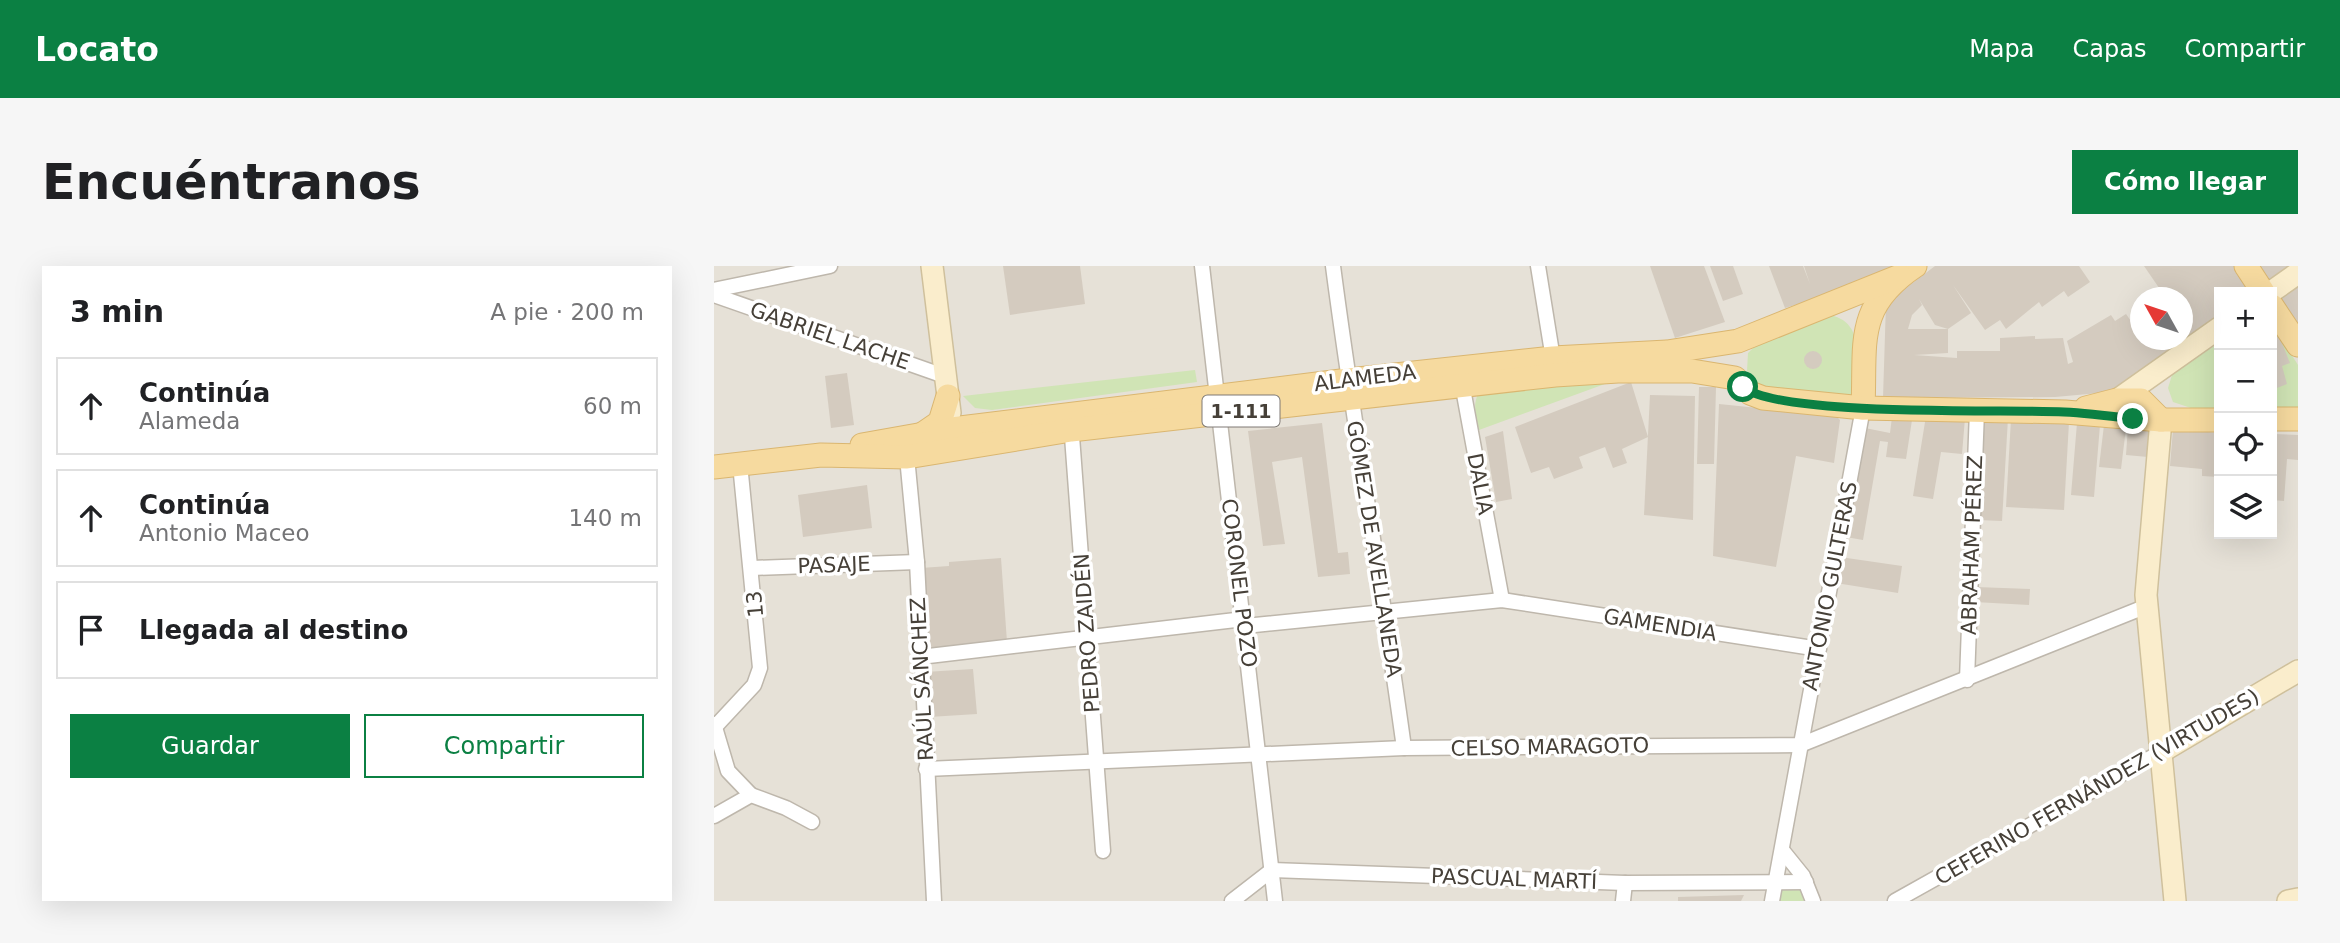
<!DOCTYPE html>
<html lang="es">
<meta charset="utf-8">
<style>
body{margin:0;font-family:"DejaVu Sans",sans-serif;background:#f6f6f6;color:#202124}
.controls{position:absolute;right:21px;top:21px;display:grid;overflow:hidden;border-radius:0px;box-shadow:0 7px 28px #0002}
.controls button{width:63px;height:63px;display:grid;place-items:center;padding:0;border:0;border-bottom:2px solid #e0e0e0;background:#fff;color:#202124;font:35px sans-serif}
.compass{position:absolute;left:1416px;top:21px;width:63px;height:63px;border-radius:50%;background:#fff;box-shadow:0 7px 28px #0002;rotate:310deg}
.stop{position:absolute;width:21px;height:21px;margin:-16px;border:5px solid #0b8043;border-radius:50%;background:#fff}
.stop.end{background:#0b8043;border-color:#fff;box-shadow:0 2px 7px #0008}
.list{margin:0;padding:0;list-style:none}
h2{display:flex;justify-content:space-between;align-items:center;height:91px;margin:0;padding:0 28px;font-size:30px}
h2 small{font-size:23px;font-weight:400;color:#757577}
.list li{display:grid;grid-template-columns:46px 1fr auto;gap:21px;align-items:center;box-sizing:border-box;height:98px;margin:0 14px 14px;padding:0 14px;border:2px solid #e0e0e0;border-radius:0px}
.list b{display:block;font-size:26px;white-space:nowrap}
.list p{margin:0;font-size:23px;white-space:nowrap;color:#757577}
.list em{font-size:23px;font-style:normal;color:#757577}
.actions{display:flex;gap:14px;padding:21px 28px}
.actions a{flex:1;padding:16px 0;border:2px solid #0b8043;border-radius:0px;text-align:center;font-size:24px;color:#0b8043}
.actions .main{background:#0b8043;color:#fff}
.icon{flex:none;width:38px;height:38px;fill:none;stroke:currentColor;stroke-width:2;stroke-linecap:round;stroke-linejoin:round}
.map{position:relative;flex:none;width:1584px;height:635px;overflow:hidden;border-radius:0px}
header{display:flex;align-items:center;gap:42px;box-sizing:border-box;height:98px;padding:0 35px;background:#0b8043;color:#fff}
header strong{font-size:33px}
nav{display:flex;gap:38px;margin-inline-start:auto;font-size:24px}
.intro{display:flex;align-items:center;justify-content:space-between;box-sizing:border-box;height:168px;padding:0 42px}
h1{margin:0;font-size:49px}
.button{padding:18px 32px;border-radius:0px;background:#0b8043;color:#fff;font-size:24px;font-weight:700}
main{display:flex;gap:42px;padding:0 42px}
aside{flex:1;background:#fff;border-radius:0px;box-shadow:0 7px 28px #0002}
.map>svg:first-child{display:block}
.residential{fill:#e6e1d7;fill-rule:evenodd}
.green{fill:#d0e4b5}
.building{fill:#d4cbbf;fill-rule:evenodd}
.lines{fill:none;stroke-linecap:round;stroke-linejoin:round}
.street-casing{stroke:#beb7ac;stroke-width:17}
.secondary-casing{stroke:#cfc09c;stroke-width:24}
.primary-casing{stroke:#dab670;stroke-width:25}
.street{stroke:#fff;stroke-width:14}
.secondary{stroke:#faedcc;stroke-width:21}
.primary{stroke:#f6da9f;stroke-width:23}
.route{stroke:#0b8043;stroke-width:9}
.labels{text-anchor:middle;stroke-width:7;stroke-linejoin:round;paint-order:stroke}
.shield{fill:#fff;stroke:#7e7974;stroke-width:2}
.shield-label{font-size:19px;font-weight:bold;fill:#464038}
.street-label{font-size:21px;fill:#464038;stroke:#fff}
</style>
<header>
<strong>Locato</strong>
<nav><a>Mapa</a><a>Capas</a><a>Compartir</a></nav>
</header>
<div class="intro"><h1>Encuéntranos</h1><a class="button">Cómo llegar</a></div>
<main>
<aside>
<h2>3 min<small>A pie · 200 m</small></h2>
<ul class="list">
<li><svg class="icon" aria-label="ahead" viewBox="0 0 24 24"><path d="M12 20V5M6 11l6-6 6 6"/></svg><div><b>Continúa</b><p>Alameda</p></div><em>60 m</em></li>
<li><svg class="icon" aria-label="ahead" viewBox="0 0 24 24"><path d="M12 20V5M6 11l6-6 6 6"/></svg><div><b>Continúa</b><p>Antonio Maceo</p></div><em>140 m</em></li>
<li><svg class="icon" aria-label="arrive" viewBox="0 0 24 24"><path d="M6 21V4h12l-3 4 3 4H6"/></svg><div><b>Llegada al destino</b></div></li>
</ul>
<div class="actions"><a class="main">Guardar</a><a>Compartir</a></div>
</aside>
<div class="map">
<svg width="1584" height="635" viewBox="0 0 1584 635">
<rect width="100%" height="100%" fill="#f3f0e9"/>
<path class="residential" d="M0,0H1584V635H0ZM1505,26H1558V268H1505ZM1426,32H1468V74H1426Z"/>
<g class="green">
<path d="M1116,49C1154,57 1142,100 1138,130L1040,122L1033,105L1034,87L1041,80Z"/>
<path d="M1558,58L1584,99V143H1558Z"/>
<path d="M1505,77V142H1477L1459,136L1454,122L1459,106Z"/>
<path d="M481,104L483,116L278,144L261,142L249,130Z"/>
<path d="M899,115L765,164C761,148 758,137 767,122Z"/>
<path d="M1066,620H1085L1090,635H1065Z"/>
</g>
<g class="building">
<path d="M289,0H366L371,38L296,49Z"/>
<path d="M936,0H990L1011,56L961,72Z"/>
<path d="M996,0H1019L1029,28L1009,35Z"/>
<path d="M1055,0H1089L1096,18L1090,0H1183L1101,33L1071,42Z"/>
<path d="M1221,0H1365L1376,16L1354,31L1350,25L1328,41L1325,36L1292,63L1286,54L1271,64L1239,19L1257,47L1234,63V87L1200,89L1243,92V85H1286V72L1321,70V73L1349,72L1354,98L1359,96L1353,75L1397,49L1401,55L1412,48L1426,68V74H1469V32H1452L1430,0H1523L1541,26H1505V53L1396,126L1341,131L1169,132L1172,37ZM1205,33L1221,59L1234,63H1194L1198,49L1208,39Z"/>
<path d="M1541,0H1584L1556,22Z"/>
<path d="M1584,16V60L1564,29Z"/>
<path d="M1565,70L1576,97L1568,100L1573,118L1558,124V74Z"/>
<path d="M1505,79V96L1500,81Z"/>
<circle cx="1099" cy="94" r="9"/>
<path d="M133,107L140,159L117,162L111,110Z"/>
<path d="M917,116L934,171L908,183L913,197L899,202L891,181L865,191L869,202L840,213L835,201L817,207L801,161Z"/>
<path d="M985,121H1002L1000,198H983Z"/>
<path d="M936,129L981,130L979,254L930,249Z"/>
<path d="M1005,138L1122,150L1126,154L1120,197L1082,190L1062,301L999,290Z"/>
<path d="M1212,150L1251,152L1248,188L1227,186L1219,233L1199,230Z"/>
<path d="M1178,151L1198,154L1192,193L1172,191L1174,176L1166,175L1149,274L1132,271L1151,162L1176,167Z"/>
<path d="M1270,151L1294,152L1288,255L1264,254Z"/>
<path d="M1297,153L1355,156L1350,244L1292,241Z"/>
<path d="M608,157L624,287L634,286L636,308L604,311L588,191L558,196L571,278L549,280L534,165Z"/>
<path d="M1363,157L1386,159L1380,231L1357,229Z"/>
<path d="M1390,159L1412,162L1407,203L1385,201Z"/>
<path d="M1414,161L1440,163L1434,191L1412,189Z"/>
<path d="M1459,163L1505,167V211L1488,210V203L1456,200Z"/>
<path d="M789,165L798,233L782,236L771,171Z"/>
<path d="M1558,168L1584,169V194L1573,193L1570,235L1558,234Z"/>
<path d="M153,219L158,262L89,271L84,229Z"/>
<path d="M1126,291L1188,300L1184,327L1122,317Z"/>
<path d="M287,292L293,376L213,382L207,302L235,300V296Z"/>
<path d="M1262,321L1316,323L1315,339L1261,336Z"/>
<path d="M259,403L263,448L215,451L211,406Z"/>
<path d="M1030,629L1027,635H964V631Z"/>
</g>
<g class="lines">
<defs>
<g id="street">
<path d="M488,0L561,635"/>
<path d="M619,0C640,161 668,321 690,482"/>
<path d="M824,0L840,99"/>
<path d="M0,24L116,0"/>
<path d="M0,29L233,111"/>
<path d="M747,112L788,334"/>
<path d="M357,157L389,585"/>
<path d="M193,191L203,296L220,635"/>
<path d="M38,302L203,296"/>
<path d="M531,360L788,334L1105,383"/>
<path d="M206,391L530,353"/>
<path d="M1253,414L1263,144"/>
<path d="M0,458L14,505L37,529"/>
<path d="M0,462L40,419L46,402L26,198"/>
<path d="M212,503L690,482L1086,479L1433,340"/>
<path d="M0,550L37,529L72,542L98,556"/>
<path d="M1068,584L1089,610L1099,635"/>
<path d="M518,635L558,604L911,617L1092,616"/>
<path d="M909,635L911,617"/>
<path d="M1058,635L1149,142"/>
<path d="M1181,635L1447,486"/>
</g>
<g id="secondary">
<path d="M218,0L236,147"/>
<path d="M1557,26L1584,7"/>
<path d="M1403,134L1505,62"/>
<path d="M1447,154L1432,329L1461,635"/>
<path d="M1447,486L1584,405"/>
<path d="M1574,635L1584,633"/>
</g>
<g id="primary">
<path d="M1532,0L1549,26"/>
<path d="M1558,40L1584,79"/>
<path d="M1149,142C1152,76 1140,41 1201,0"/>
<path d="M1372,142L1403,134H1427L1447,154"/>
<path d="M1558,153H1584"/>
<path d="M207,169L226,156L234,130"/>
<path d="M148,179L238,163L635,114L839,92L953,86L1024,75L1186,10"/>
<path d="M0,201L107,189L193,191L357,164L841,109L904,105H978L1021,112L1036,127L1049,132L1149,142L1351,146L1447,154H1505"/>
</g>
</defs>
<use href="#street" class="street-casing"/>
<use href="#secondary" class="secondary-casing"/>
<use href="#primary" class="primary-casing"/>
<use href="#street" class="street"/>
<use href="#secondary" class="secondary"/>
<use href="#primary" class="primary"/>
</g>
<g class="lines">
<path class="route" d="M1029,121C1066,151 1290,143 1350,146C1373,147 1396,150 1419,153"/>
</g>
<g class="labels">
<rect class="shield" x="488.5" y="129.5" width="77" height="31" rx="5"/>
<g class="shield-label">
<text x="527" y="152">1-111</text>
</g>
<g class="street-label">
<text transform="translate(116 70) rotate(19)" y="7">GABRIEL LACHE</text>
<text transform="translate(651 112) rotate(-7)" y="7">ALAMEDA</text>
<text transform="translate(766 218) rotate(79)" y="7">DALIA</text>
<text transform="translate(1258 279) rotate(-88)" y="7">ABRAHAM PÉREZ</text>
<text transform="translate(660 283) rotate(81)" y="7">GÓMEZ DE AVELLANEDA</text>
<text transform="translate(120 299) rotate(-2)" y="7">PASAJE</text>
<text transform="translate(525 317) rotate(83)" y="7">CORONEL POZO</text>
<text transform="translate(1116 320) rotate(-79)" y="7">ANTONIO GULTERAS</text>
<text transform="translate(41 338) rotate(-95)" y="7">13</text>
<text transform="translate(946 359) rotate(9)" y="7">GAMENDIA</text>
<text transform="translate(373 367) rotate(-94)" y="7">PEDRO ZAIDÉN</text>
<text transform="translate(208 413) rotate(-93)" y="7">RAÚL SÁNCHEZ</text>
<text transform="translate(836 481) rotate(-1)" y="7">CELSO MARAGOTO</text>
<text transform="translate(1383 521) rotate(-30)" y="7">CEFERINO FERNÁNDEZ (VIRTUDES)</text>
<text transform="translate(800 613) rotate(2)" y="7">PASCUAL MARTÍ</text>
</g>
</g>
</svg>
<div class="controls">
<button>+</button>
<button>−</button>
<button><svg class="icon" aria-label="locate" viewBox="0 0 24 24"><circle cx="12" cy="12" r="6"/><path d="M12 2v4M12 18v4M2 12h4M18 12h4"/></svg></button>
<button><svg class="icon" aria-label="layers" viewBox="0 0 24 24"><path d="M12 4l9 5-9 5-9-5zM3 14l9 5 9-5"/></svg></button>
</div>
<svg class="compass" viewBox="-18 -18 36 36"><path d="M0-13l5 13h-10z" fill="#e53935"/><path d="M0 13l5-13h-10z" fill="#757577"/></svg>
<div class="stop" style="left:1029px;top:121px"></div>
<div class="stop end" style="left:1419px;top:153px"></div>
</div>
</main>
